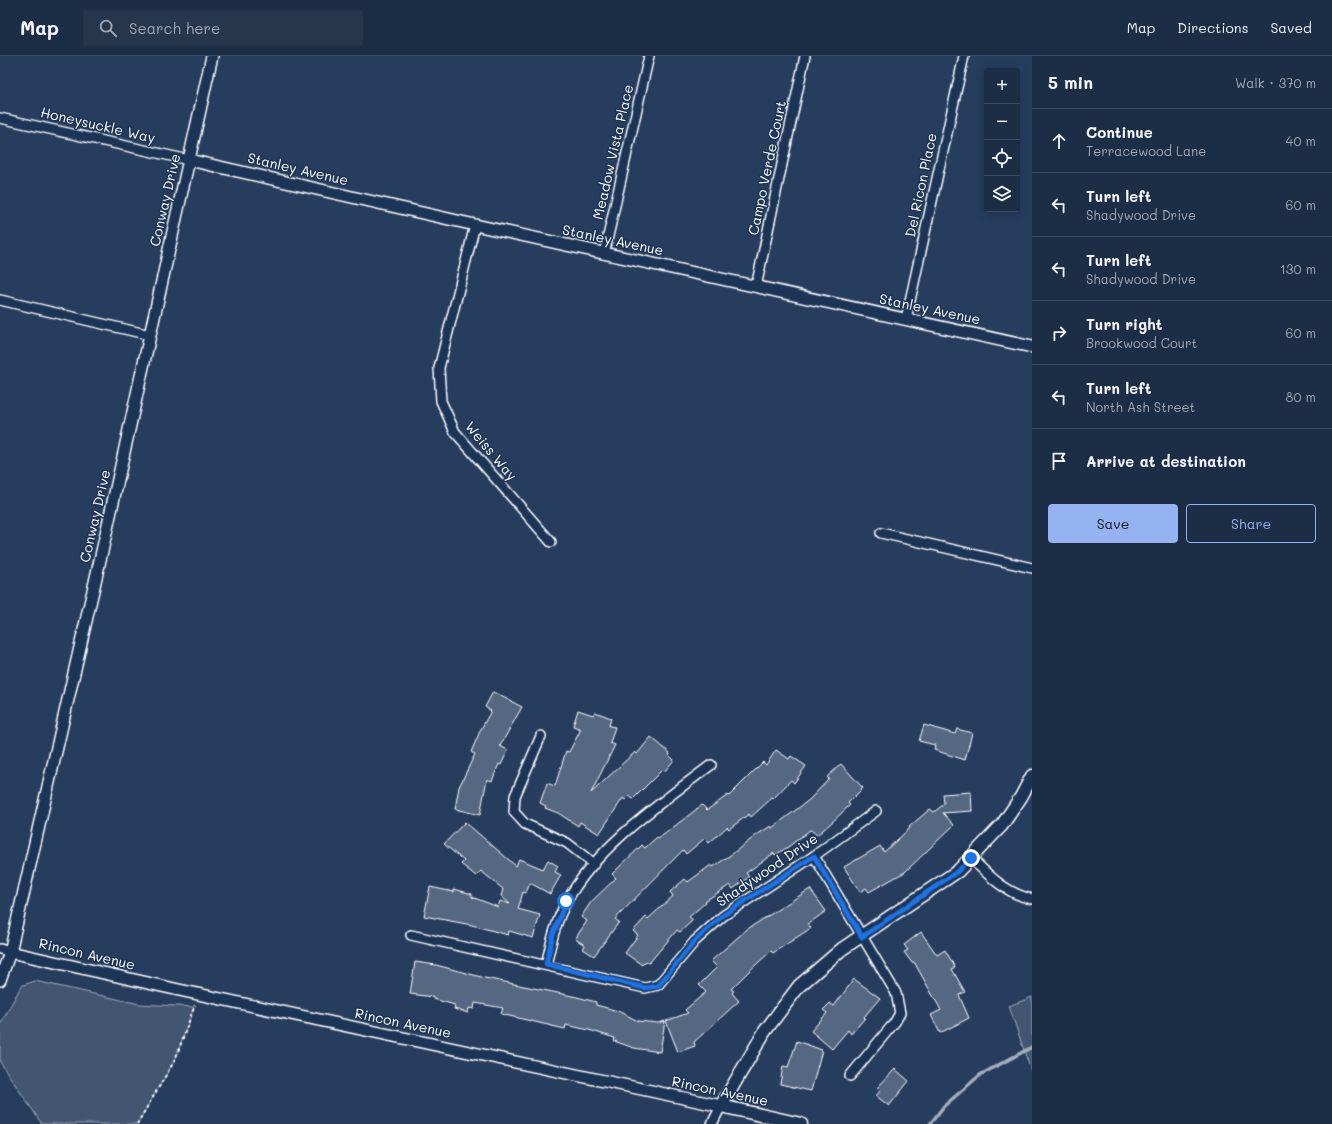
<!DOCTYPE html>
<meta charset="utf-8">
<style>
body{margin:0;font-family:Mali,sans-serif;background:#25364d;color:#f1f3f6}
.controls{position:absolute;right:12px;top:12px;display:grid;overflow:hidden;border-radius:4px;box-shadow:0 2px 10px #0003}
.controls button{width:36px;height:36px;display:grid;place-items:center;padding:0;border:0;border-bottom:1px solid #3a4a5f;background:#1c2e46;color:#f1f3f6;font:20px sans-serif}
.stop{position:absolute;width:12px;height:12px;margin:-9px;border:3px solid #1a73e8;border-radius:50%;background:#fff}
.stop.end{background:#1a73e8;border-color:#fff;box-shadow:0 1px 4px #0008}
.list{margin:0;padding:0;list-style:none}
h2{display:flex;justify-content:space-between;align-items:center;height:52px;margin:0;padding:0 16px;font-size:17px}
h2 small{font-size:13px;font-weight:400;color:#a0a8b3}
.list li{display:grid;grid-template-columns:26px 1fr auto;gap:12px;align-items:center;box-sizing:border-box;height:64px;padding:0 16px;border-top:1px solid #3a4a5f}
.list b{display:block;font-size:15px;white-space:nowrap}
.list p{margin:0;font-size:13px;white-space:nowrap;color:#a0a8b3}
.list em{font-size:13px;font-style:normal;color:#a0a8b3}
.actions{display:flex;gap:8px;padding:12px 16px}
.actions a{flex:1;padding:9px 0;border:1px solid #95b2f1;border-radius:4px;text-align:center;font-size:14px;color:#95b2f1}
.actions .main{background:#95b2f1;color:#111}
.icon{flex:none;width:22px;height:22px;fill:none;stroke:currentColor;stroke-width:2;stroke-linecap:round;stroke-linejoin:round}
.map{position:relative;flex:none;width:1032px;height:1068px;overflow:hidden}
header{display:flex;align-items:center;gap:24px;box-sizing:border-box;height:56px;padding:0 20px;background:#1c2e46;border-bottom:1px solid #3a4a5f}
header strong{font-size:19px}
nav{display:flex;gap:22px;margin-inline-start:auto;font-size:14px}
.search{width:280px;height:36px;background:#25364d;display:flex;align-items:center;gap:10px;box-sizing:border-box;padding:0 14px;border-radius:4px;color:#a0a8b3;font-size:15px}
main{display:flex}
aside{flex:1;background:#1c2e46}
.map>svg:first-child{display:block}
.green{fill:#425672;stroke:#a0aab8}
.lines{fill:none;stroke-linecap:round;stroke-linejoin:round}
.stream{stroke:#a4aebb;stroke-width:3.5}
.building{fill:#556781;stroke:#fff}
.minor-casing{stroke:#fff;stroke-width:12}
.tertiary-casing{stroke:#fff;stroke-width:14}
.secondary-casing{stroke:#fff;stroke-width:15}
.path{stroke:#fff;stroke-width:2;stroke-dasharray:3 3;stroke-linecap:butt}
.minor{stroke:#1d3557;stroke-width:9}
.tertiary{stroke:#1d3557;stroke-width:11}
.secondary{stroke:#1d3557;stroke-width:12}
.route{stroke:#1a73e8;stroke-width:5}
.labels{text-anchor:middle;stroke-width:3;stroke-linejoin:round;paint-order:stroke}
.street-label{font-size:14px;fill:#fff;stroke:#1d3557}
</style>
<header>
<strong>Map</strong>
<div class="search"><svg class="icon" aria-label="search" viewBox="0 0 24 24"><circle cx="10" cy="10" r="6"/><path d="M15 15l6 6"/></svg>Search here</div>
<nav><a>Map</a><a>Directions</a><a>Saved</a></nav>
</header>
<main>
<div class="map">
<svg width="1032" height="1068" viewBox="0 0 1032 1068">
<rect width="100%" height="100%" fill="#263d5e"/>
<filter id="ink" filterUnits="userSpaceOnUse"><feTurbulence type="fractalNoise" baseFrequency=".025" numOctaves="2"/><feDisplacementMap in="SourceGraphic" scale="8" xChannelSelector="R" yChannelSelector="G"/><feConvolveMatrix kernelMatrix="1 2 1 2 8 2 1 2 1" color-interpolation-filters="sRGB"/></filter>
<g filter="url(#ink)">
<g class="green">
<path d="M35,925L140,948L194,951L175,1004L137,1068H42L0,1006V969L19,934L23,929Z"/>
<path d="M1032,941V1018L1009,950Z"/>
</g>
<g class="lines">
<path class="stream" d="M930,1068L944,1050L980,1019L1032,991"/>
</g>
<g class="building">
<path d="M493,636L522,651L500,690L508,694L501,709L499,708L492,725L487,723L480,759L455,753L459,731L475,698L471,696L481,673L491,655L485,651Z"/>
<path d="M578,654L593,659L595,656L611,662L609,670L615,671L610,687L615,689L591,737L635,696L637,698L651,681L670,697L669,699L674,704L664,716L662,714L633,743L629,740L625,744L623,742L599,778L580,766L578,770L558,757L545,752L546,750L540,747L547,727L555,730L566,695L569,696L581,673L573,670Z"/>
<path d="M924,669L955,678L957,673L972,677L965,704L934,694L935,689L919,685Z"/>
<path d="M776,694L789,703L791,700L806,710L794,727L791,724L773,743L772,742L751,761L749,758L729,773L727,771L709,787L705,782L686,798L683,794L615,863L619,866L594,900L583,893L585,889L575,883L587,865L581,861L591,846L616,822L612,818L642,789L645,792L657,781L658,783L702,749L707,754L728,739L729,740L763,706L766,709Z"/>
<path d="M841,708L863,732L848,747L850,749L830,768L817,779L811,774H810L788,791L775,799L774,797L746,817L749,821L733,833L730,829L705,845L706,846L689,861L693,864L680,876L677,874L649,907L646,905L642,909L625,897L638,879L633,875L646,861L648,863L673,840L670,836L685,823L688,826L711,809L713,811L732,798L758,778L771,770L772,772L809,744L829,723L827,721Z"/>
<path d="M971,736L972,755L943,757L954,769L905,816L869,836L866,832L860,836L844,811L880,790L884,796L910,772L909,771L930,753L934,756L944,748L943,738Z"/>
<path d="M465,766L516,810L519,803L543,813L548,804L558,810L555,816L561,819L550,838L530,827L526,837L523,836L518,853L540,859L533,882L509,875L508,879L472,869L424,860L430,831L454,836V833L472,838V841L498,851L500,845L510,848L501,840L503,833L481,815L476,820L461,808L464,805L444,788Z"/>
<path d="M810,833L826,855L808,868L811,872L773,897L771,895L747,917L731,933L734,935L732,937L739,945L694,986L695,990L678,996L666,965L688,957L685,954L706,936L699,929L717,911L711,905L746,874Z"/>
<path d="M921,876L937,899L945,894L955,911L952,913L965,936L959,939L969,962L940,977L931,959L941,954L914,906L912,907L904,896L908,894L904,889Z"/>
<path d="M415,906L436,909L485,922L577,941L596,946V949L618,955L638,965L658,967L665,965L660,996L634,992L614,985L615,982L589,974L566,969L565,973L501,958L503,952L475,947L474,953L469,952L468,957L454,953L455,949L433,943V941L410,938Z"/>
<path d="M854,923L880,942L864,961L865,962L851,978L848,974L832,993L811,975L827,957L823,954L830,947L834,950Z"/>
<path d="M797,985L822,994L811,1035L780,1028L783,1010L788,1011Z"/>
<path d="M895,1013L909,1025L889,1050L876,1040L880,1035L877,1032Z"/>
</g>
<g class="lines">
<defs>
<g id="minor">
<path d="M0,62L189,104"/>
<path d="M475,169L439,312L441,345L455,376L551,486"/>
<path d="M604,198L649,0"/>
<path d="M756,231L805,0"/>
<path d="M0,244L150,279"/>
<path d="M906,263L964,0"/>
<path d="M881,477L1032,512"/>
<path d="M541,680L515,740L514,756L525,768L567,787L594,808"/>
<path d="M814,800L896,937L900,957L895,966L850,1020"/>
<path d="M971,802C989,820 1007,838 1032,843"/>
<path d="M411,879L645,932L658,929L695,885L723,860L814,800L876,755"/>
<path d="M0,893L10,896"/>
<path d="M546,909C551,887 556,864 567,845C597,790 662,746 711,709"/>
<path d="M712,1068L721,1050"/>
</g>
<g id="tertiary">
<path d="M189,104L475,169L1032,291"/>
<path d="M10,896L179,934L721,1050"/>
<path d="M0,924L10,896L103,491L212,0"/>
</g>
<path id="secondary" d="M801,1068L721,1050L765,975L799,930L842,893L958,815L1002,769L1021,741L1032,720"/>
</defs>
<use href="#minor" class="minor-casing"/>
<use href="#tertiary" class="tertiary-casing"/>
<use href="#secondary" class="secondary-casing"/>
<path class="path" d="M137,1068L175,1004L195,949"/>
<use href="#minor" class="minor"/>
<use href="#tertiary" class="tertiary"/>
<use href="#secondary" class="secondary"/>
</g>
</g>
<g class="lines" filter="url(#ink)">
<path class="route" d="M566,845L553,879L546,908L645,932L658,930L695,885L722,860L814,800L862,881L958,815L971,802"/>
</g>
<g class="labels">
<g class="street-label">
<text transform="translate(98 69) rotate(13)" y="5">Honeysuckle Way</text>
<text transform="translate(613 96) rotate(-77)" y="5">Meadow Vista Place</text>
<text transform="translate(767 112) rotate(-78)" y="5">Campo Verde Court</text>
<text transform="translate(298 113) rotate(13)" y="5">Stanley Avenue</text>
<text transform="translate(921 129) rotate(-78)" y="5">Del Ricon Place</text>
<text transform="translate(165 144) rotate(-77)" y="5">Conway Drive</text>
<text transform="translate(613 184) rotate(12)" y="5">Stanley Avenue</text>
<text transform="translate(930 253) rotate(12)" y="5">Stanley Avenue</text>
<text transform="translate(491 395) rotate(50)" y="5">Weiss Way</text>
<text transform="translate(95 460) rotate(-77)" y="5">Conway Drive</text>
<text transform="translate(767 814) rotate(-34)" y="5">Shadywood Drive</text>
<text transform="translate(87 898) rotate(13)" y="5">Rincon Avenue</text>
<text transform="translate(403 967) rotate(12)" y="5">Rincon Avenue</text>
<text transform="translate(720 1035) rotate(12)" y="5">Rincon Avenue</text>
</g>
</g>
</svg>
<div class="controls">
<button>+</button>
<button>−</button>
<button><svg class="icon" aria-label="locate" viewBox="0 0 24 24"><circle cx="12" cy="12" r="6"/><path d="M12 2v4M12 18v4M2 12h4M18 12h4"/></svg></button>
<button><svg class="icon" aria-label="layers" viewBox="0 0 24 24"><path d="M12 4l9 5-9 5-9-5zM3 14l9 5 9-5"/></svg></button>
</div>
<div class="stop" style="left:566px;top:845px"></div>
<div class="stop end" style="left:971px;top:802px"></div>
</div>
<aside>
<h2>5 min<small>Walk · 370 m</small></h2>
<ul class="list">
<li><svg class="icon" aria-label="ahead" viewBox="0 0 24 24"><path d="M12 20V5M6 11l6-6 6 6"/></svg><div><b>Continue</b><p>Terracewood Lane</p></div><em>40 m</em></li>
<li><svg class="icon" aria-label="left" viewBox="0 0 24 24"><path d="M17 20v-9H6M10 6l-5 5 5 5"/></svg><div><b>Turn left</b><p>Shadywood Drive</p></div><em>60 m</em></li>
<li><svg class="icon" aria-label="left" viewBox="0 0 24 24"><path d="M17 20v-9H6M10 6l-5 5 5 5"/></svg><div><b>Turn left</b><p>Shadywood Drive</p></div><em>130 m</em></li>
<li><svg class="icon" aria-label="right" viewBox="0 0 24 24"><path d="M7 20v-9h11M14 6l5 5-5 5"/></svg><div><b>Turn right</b><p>Brookwood Court</p></div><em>60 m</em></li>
<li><svg class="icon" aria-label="left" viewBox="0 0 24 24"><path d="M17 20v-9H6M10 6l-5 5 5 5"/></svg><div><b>Turn left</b><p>North Ash Street</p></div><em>80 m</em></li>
<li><svg class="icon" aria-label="arrive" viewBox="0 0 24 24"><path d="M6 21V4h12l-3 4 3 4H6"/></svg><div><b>Arrive at destination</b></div></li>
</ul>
<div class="actions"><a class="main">Save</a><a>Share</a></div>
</aside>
</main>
